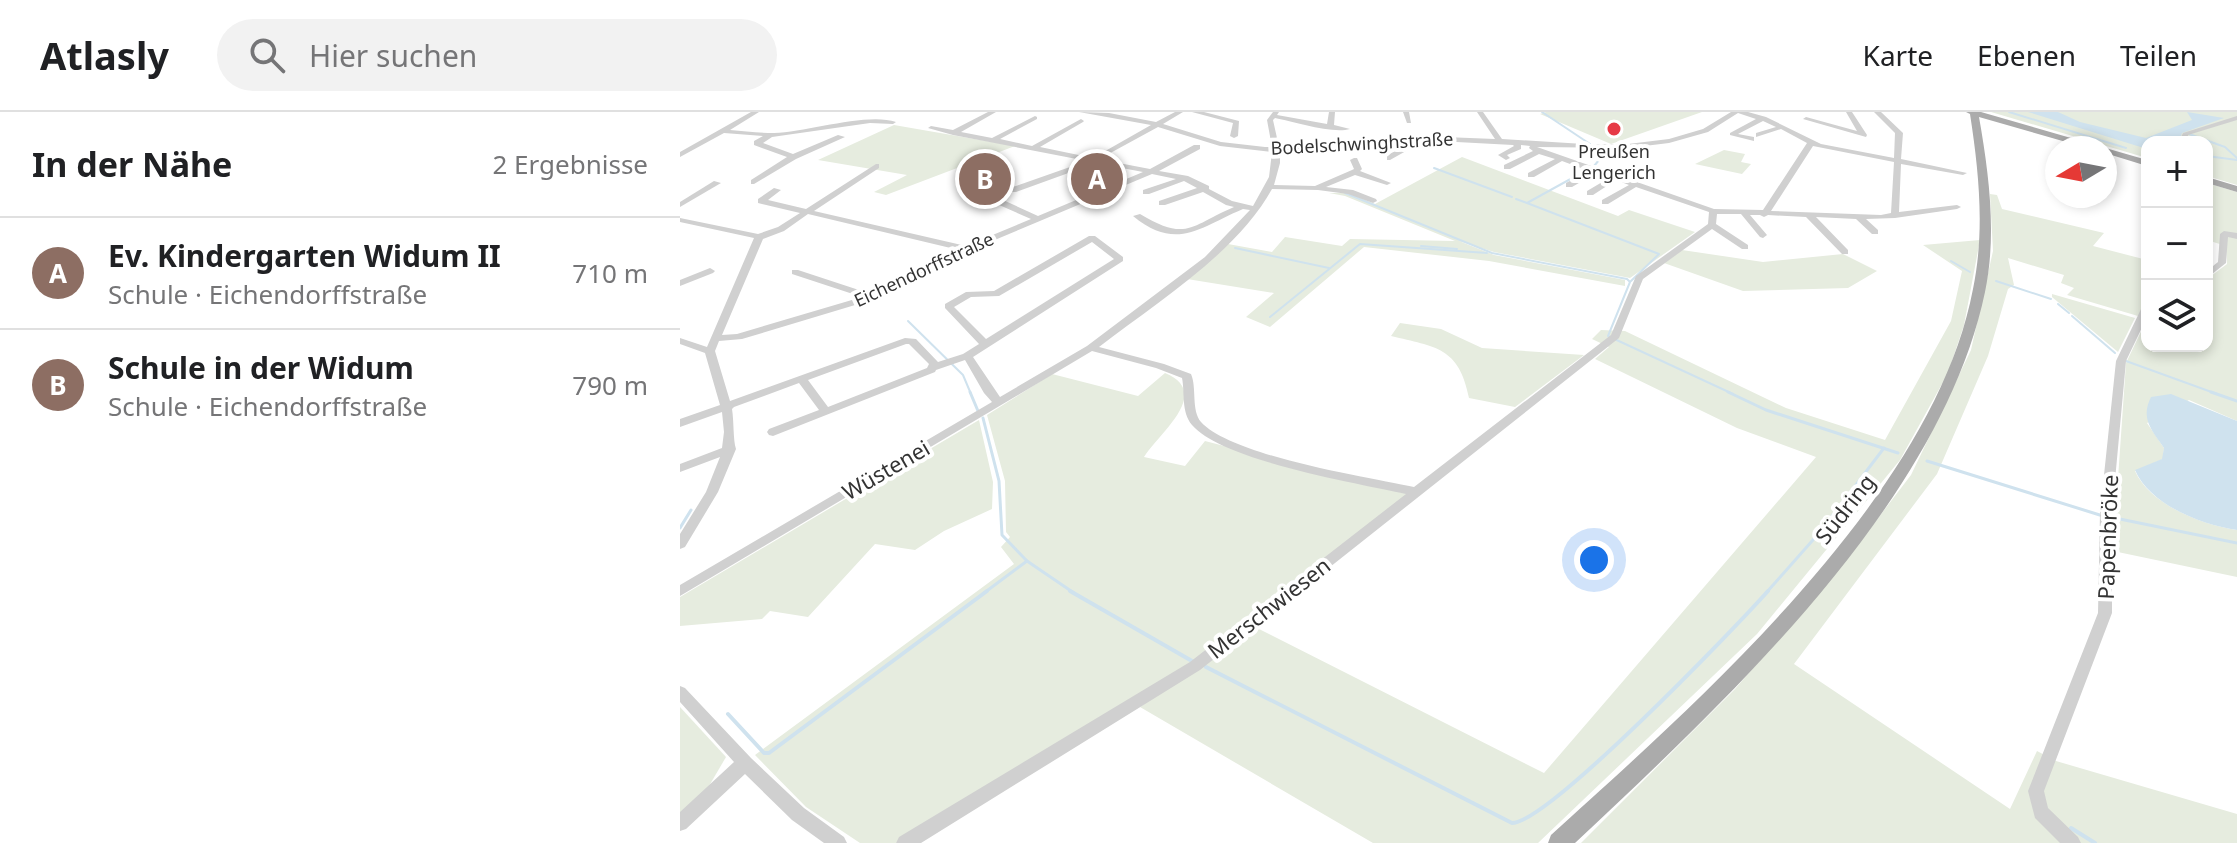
<!DOCTYPE html>
<html lang="de">
<meta charset="utf-8">
<style>
body{margin:0;font-family:"Noto Sans",sans-serif;background:#f2f2f2;color:#202124}
.controls{position:absolute;right:24px;top:24px;display:grid;overflow:hidden;border-radius:16px;box-shadow:0 4px 12px #0003}
.controls button{width:72px;height:72px;display:grid;place-items:center;padding:0;border:0;border-bottom:2px solid #e0e0e0;background:#fff;color:#202124;font:40px sans-serif}
.compass{position:absolute;left:1365px;top:24px;width:72px;height:72px;border-radius:50%;background:#fff;box-shadow:0 4px 12px #0003;rotate:260deg}
.you{position:absolute;left:914px;top:448px;width:28px;height:28px;margin:-20px;border:6px solid #fff;border-radius:50%;background:#1a73e8;box-shadow:0 0 0 12px #1a73e833}
.badge{display:grid;place-items:center;width:52px;height:52px;border-radius:50%;background:#d93025;color:#fff;font-size:26px;font-weight:700}
.pin{position:absolute;translate:-50% -50%;border:4px solid #fff;box-shadow:0 2px 8px #0006}
.list{margin:0;padding:0;list-style:none}
h2{display:flex;justify-content:space-between;align-items:center;height:104px;margin:0;padding:0 32px;font-size:34px}
h2 small{font-size:26px;font-weight:400;color:#757577}
.list li{display:grid;grid-template-columns:52px 1fr auto;gap:24px;align-items:center;box-sizing:border-box;height:112px;padding:0 32px;border-top:2px solid #e0e0e0}
.list b{display:block;font-size:30px;white-space:nowrap}
.list p{margin:0;font-size:26px;white-space:nowrap;color:#757577}
.list em{font-size:26px;font-style:normal;color:#757577}
.icon{flex:none;width:44px;height:44px;fill:none;stroke:currentColor;stroke-width:2;stroke-linecap:round;stroke-linejoin:round}
.map{position:relative;flex:none;width:1557px;height:731px;overflow:hidden}
header{display:flex;align-items:center;gap:48px;box-sizing:border-box;height:112px;padding:0 40px;background:#fff;border-bottom:2px solid #e0e0e0}
header strong{font-size:38px}
nav{display:flex;gap:44px;margin-inline-start:auto;font-size:28px}
.search{width:560px;height:72px;background:#f2f2f2;display:flex;align-items:center;gap:20px;box-sizing:border-box;padding:0 28px;border-radius:44px;color:#757577;font-size:30px}
main{display:flex}
aside{flex:1;background:#fff}
.map>svg:first-child{display:block}
.green{fill:#e6ecdf}
.water{fill:#cfe2ee}
.lines{fill:none;stroke-linecap:round;stroke-linejoin:round}
.stream-far2{stroke:#cfe2ee;stroke-width:2}
.stream-far1{stroke:#cfe2ee;stroke-width:3}
.stream{stroke:#cfe2ee;stroke-width:4}
.minor{fill:#d0d0d0;fill-rule:evenodd}
.major{fill:#ababab;fill-rule:evenodd}
.poi-dot{fill:#e63946;stroke:#fff;stroke-width:3}
.labels{text-anchor:middle;stroke-width:8;stroke-linejoin:round;paint-order:stroke}
.far-street-label{font-size:18px;fill:#333;stroke:#fff}
.far-poi-label{font-size:18px;fill:#333;stroke:#fff}
.street-label{font-size:22px;fill:#333;stroke:#fff}
</style>
<header>
<strong>Atlasly</strong>
<div class="search"><svg class="icon" aria-label="search" viewBox="0 0 24 24"><circle cx="10" cy="10" r="6"/><path d="M15 15l6 6"/></svg>Hier suchen</div>
<nav><a>Karte</a><a>Ebenen</a><a>Teilen</a></nav>
</header>
<main>
<aside>
<h2>In der Nähe<small>2 Ergebnisse</small></h2>
<ul class="list">
<li><span class="badge" style="background:#8d6e63">A</span><div><b>Ev. Kindergarten Widum II</b><p>Schule · Eichendorffstraße</p></div><em>710 m</em></li>
<li><span class="badge" style="background:#8d6e63">B</span><div><b>Schule in der Widum</b><p>Schule · Eichendorffstraße</p></div><em>790 m</em></li>
</ul>
</aside>
<div class="map">
<svg width="1557" height="731" viewBox="0 0 1557 731">
<rect width="100%" height="100%" fill="#fff"/>
<g class="green">
<path d="M866,0H1022L931,32L860,2Z"/>
<path d="M1311,0H1557V73L1527,64V30H1467V46Z"/>
<path d="M214,13L335,34L206,83L194,80L227,63L138,48Z"/>
<path d="M1044,38L1065,42L1061,50L1071,52L1062,62L1015,52Z"/>
<path d="M782,45L938,104L949,98L1015,120L950,166L814,140L779,129L814,143L945,168V174L809,149L684,135L590,215L566,205L594,181L507,167L548,132L592,140L605,125L662,134L670,127L775,129L665,84L649,81H668L695,92Z"/>
<path d="M1527,71L1557,80V309L1509,288L1467,311L1484,336L1483,347L1455,359C1470,393 1523,413 1557,418V465L1433,439L1446,251L1467,207V234H1527V167L1547,152L1546,134L1527,128Z"/>
<path d="M1310,82L1317,83L1322,97L1424,121L1413,134L1467,148V189L1458,204L1387,183L1394,176L1381,171L1384,163L1328,146L1334,173L1328,177L1308,244L1257,362L1114,552L1330,697L1357,639L1376,649L1557,702V731H901L1055,577L1156,461L1231,363L1291,238L1313,139Z"/>
<path d="M1300,128L1284,213L1268,261L1220,348L1077,522L858,731H693L460,595L575,515L864,661L1136,345L1057,316L915,247L929,235L912,227L921,218L945,219L1106,296L1205,328L1271,209L1282,159L1243,133Z"/>
<path d="M1002,138L1083,150L1163,142L1197,159L1168,176L1063,179L984,151Z"/>
<path d="M1372,182L1455,206L1438,240L1372,185Z"/>
<path d="M720,211L761,217L802,236L904,243L835,295L789,286C779,235 756,235 711,224Z"/>
<path d="M485,261C533,281 479,321 464,345L505,354L525,329L729,382L505,555L216,731H180L126,695L75,643L334,452L321,435L330,425L326,420L325,369L307,303L372,262L458,284Z"/>
<path d="M299,308L313,370L312,397L264,419L235,438L195,432L128,505L90,499L82,507L0,514V485Z"/>
<path d="M0,595L46,645L29,674L0,706Z"/>
</g>
<g class="water">
<path d="M1348,0H1378L1400,10L1466,26L1512,8L1507,0L1544,6L1502,21L1499,30H1467V37Z"/>
<path d="M1491,282L1557,309V418C1522,413 1470,393 1455,358L1482,347L1484,336C1472,318 1460,307 1471,285Z"/>
</g>
<g class="lines">
<g class="stream-far2">
<path d="M862,0L910,32"/>
<path d="M1329,0L1446,36"/>
<path d="M1509,22L1545,35L1557,46"/>
<path d="M1527,44L1557,48"/>
<path d="M914,54L925,41L922,39"/>
<path d="M754,56L832,85"/>
<path d="M905,59L847,91L979,142L951,169"/>
<path d="M665,81L812,141L947,167L950,170L928,224L1053,282"/>
<path d="M836,87L847,91"/>
<path d="M741,134L777,137"/>
<path d="M555,136L649,156"/>
<path d="M1271,149L1290,160"/>
<path d="M1316,169L1371,187"/>
<path d="M1378,192L1389,201"/>
<path d="M1392,204L1435,241"/>
<path d="M590,205L680,132L807,141"/>
<path d="M228,209L283,263L291,282"/>
<path d="M1446,249L1537,282"/>
</g>
<g class="stream-far1">
<path d="M290,280L298,299"/>
<path d="M1048,280L1086,298L1218,341"/>
<path d="M1531,280L1557,289"/>
<path d="M303,306L319,369L322,423L347,449"/>
<path d="M1247,349L1423,404"/>
<path d="M1430,405L1557,431"/>
<path d="M0,416L11,398"/>
<path d="M304,481L347,449L394,481"/>
<path d="M1086,481L1140,420L1204,336"/>
</g>
<g class="stream">
<path d="M390,479L512,549"/>
<path d="M526,555L832,711C868,711 1055,516 1088,479"/>
<path d="M48,602L84,641H89L307,479"/>
<path d="M1391,716L1415,731"/>
</g>
<g class="minor">
<path d="M71,0H79L50,18C64,19 79,21 94,21C128,20 187,0 216,10L213,12L190,11L92,25L83,31L113,42L158,23L165,25L116,47L74,72H71V68L107,45L74,33V29L83,24L44,21L0,45V40Z"/>
<path d="M308,0H316L281,20L312,26L355,4L357,5V7L320,27L352,34L401,7L404,9L403,10L360,35L413,46L471,13L399,0L429,1L476,10L495,0H503L483,12L541,30L585,35H592L587,8L593,0H599L597,3L647,12L649,0H655L654,13L670,17C652,22 615,10 595,6L593,8L599,35H607L739,24L815,27L797,0H803L822,27L904,32H948L989,27L1023,17L1051,0H1068L1086,5L1141,32L1214,46L1215,21L1194,0H1201L1223,21L1221,47L1287,61L1283,63L1221,52L1219,100L1277,93L1281,95L1277,97L1215,106L1186,107L1198,118V122H1192L1176,107L1136,105L1168,138V142H1162L1126,105L1088,103L1084,105L1080,103H1070L1087,123L1083,126L1080,125L1061,102H1037L1036,112L1068,133V137H1062L1032,117L963,167L939,226L520,558L241,731H216L219,725L510,550L726,382C677,371 543,349 512,313C501,300 505,281 502,266L476,256L412,239L0,484V473L312,290L304,281L285,248L256,258L255,260L93,324L89,323L87,320L89,317L139,298L119,271L54,295L52,297C54,309 53,328 56,337L38,380L5,435L0,437V422L26,380L40,345L0,360V352L42,336L44,320L42,300L0,315V307L40,293L25,241L0,232V226L27,235L74,126L0,110V106L78,122L98,115L120,101L78,91V87L94,76L101,78L88,88L126,97L196,52H199V56L134,99L286,134L351,107L317,92V88H323L358,104L463,60L416,51L336,80H330V76L407,49L273,23L248,16L251,14L273,18ZM1058,1L1076,7L1050,21V23L1074,29V25L1058,22L1083,9L1096,15L1076,21V25L1101,17L1127,31L1083,98L1034,97L857,35L948,36L989,31L1028,20ZM478,15L540,34L592,40L589,65L573,94L552,89L529,77V74L508,64L479,59L520,37V33H514L470,57L423,48V45ZM739,28L833,33L834,34L818,43L826,48L830,46L827,43L841,37V33L850,34L849,36L853,39L824,53V57H830L859,42L875,47L848,61V65H854L882,49L909,59L886,71V75H892L916,61L929,66L907,79V83H913L936,68L949,73L922,88V92H928L956,75L1029,100L1028,112L956,164L931,223L734,375C686,365 552,344 521,310C511,298 517,276 511,262L484,252L419,235C477,190 556,142 592,77L638,78L668,82L693,91L697,89L696,87L673,78L646,75L675,63L707,73L711,71L680,59L682,57L677,46H674L670,48L674,57L672,58L635,74L594,73L600,51V40L717,29L719,36L707,44V48H710L726,39L724,29ZM1133,34L1214,50L1211,101L1201,103L1091,99ZM472,62L496,67L463,78V82H469L504,69L517,76L479,89V93H485L523,80L546,93L554,95C510,114 507,130 460,102L453,104C497,140 520,115 563,97L570,98L525,145L407,234L320,285L293,245L443,149V145L415,124H409L314,179L286,180L265,192V196L299,232L283,242L258,250L236,227L225,226L50,289L35,239L39,229L62,227L195,187L298,135ZM128,102L279,138L191,182L118,158H112V162L182,185L57,222L42,223L83,127L104,119ZM412,130L434,147L306,227L274,195L291,185L319,184ZM226,232H229L249,252L247,256L148,295L128,268Z"/>
<path d="M512,0H524L559,9L558,24L554,26L550,24L553,11Z"/>
<path d="M723,0H729L731,11H727Z"/>
<path d="M1166,0H1172L1187,23L1186,25L1123,7L1126,5L1177,19Z"/>
<path d="M1557,4V8L1508,23L1507,30H1499L1503,21Z"/>
<path d="M34,69L41,71L0,95V90Z"/>
<path d="M1544,119L1557,121V127L1548,125L1546,151L1527,166V159L1538,150L1540,122Z"/>
<path d="M30,156L35,159L33,161L0,174V168Z"/>
<path d="M1467,192V205L1446,249L1432,401V501L1364,679L1368,696L1398,725L1401,731H1380L1355,706L1348,679L1418,501L1420,401L1436,249L1462,195Z"/>
<path d="M0,574L5,576L71,646L124,696L164,725L167,731H144L112,708L65,662L6,717L0,719V700L54,650L0,590Z"/>
</g>
<g class="major">
<path d="M1286,0H1301L1467,48V54L1425,41V36H1407L1299,5C1309,62 1317,123 1305,180C1261,391 1047,588 895,731H868L871,723C1021,587 1254,383 1293,177C1305,119 1299,60 1290,2Z"/>
<path d="M1527,65L1557,74V80L1527,71Z"/>
</g>
</g>
<circle class="poi-dot" cx="934" cy="17" r="8"/>
<g class="labels">
<g class="far-street-label">
<text transform="translate(682 32) rotate(-3)" y="6">Bodelschwinghstraße</text>
<text transform="translate(244 158) rotate(-25)" y="6">Eichendorffstraße</text>
</g>
<g class="far-poi-label">
<text x="934" y="46">Preußen<tspan x="934" dy="21">Lengerich</tspan></text>
</g>
<g class="street-label">
<text transform="translate(206 358) rotate(-30)" y="8">Wüstenei</text>
<text transform="translate(1165 397) rotate(-52)" y="8">Südring</text>
<text transform="translate(1428 425) rotate(-88)" y="8">Papenbröke</text>
<text transform="translate(589 496) rotate(-38)" y="8">Merschwiesen</text>
</g>
</g>
</svg>
<div class="controls">
<button>+</button>
<button>−</button>
<button><svg class="icon" aria-label="layers" viewBox="0 0 24 24"><path d="M12 4l9 5-9 5-9-5zM3 14l9 5 9-5"/></svg></button>
</div>
<svg class="compass" viewBox="-18 -18 36 36"><path d="M0-13l5 13h-10z" fill="#e53935"/><path d="M0 13l5-13h-10z" fill="#757577"/></svg>
<div class="you"></div>
<div class="pin badge" style="left:417px;top:67px;background:#8d6e63">A</div>
<div class="pin badge" style="left:305px;top:67px;background:#8d6e63">B</div>
</div>
</main>
